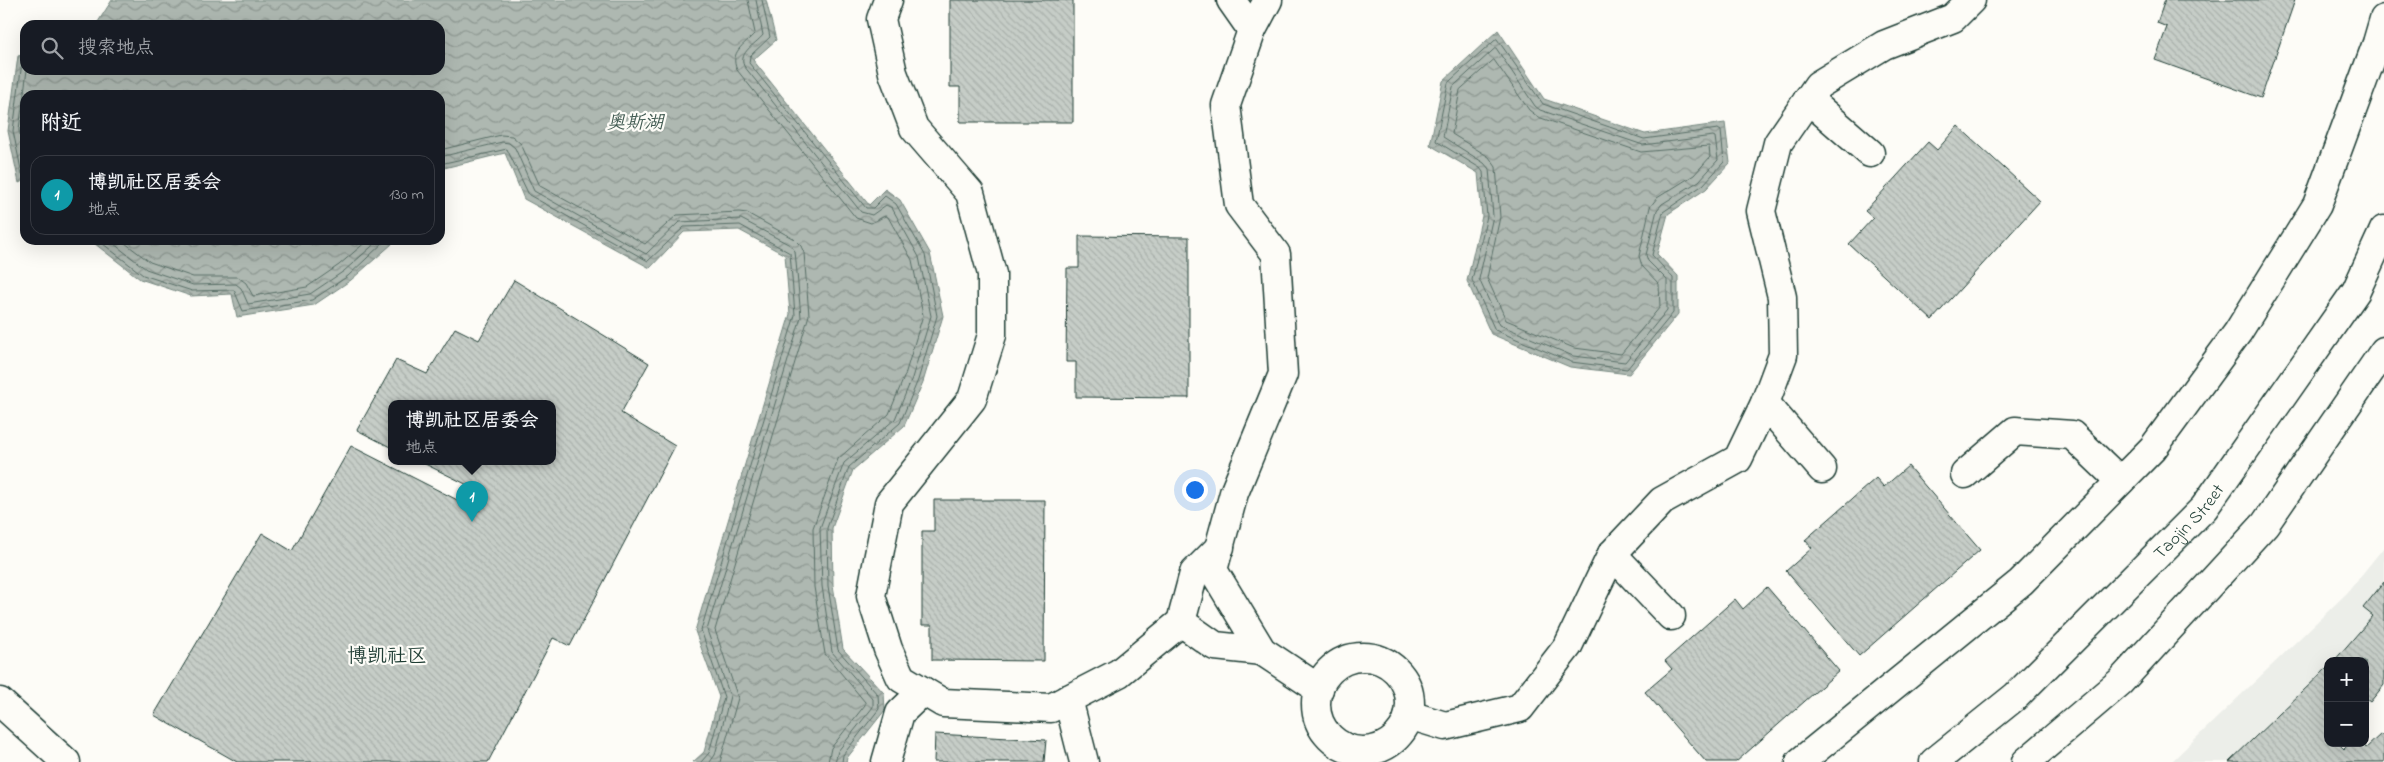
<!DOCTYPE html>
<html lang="zh">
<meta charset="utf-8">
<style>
body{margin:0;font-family:"Indie Flower","LXGW WenKai TC",sans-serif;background:#20242c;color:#f1f3f6}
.controls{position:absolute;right:15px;bottom:15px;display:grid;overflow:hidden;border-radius:10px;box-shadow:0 5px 20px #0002}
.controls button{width:45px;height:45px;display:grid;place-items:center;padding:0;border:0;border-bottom:1px solid #363941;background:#171b24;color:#f1f3f6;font:25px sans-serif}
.you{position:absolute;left:1194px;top:489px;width:18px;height:18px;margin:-12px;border:4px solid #fff;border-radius:50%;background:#1a73e8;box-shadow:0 0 0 8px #1a73e833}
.badge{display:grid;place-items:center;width:32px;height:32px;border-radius:50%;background:#92a19f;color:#fff;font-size:16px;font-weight:700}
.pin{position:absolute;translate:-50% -41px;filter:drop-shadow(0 1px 2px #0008)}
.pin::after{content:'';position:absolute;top:26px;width:18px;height:15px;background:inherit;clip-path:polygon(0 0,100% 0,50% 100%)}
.popup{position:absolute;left:388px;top:400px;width:168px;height:65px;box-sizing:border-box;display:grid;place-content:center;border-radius:10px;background:#171b24;filter:drop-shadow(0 1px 4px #0005);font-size:16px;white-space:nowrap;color:#9ea1a6}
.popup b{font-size:19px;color:#f1f3f6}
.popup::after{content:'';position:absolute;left:50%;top:100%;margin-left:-10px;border:10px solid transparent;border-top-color:#171b24}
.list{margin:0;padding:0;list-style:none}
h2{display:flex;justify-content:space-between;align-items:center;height:65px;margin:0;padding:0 20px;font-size:21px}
h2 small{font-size:16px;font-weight:400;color:#9ea1a6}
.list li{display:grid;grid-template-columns:32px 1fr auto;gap:15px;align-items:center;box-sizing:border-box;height:80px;margin:0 10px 10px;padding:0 10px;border:1px solid #363941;border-radius:15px}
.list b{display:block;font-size:19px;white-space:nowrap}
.list p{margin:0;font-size:16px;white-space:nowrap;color:#9ea1a6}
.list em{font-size:16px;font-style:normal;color:#9ea1a6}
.icon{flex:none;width:28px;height:28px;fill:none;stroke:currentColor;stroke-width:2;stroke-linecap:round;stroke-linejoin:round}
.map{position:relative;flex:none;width:2384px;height:762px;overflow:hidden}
.search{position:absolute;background:#171b24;box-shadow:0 5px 20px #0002;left:20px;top:20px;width:425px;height:55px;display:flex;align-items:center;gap:12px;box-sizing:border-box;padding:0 18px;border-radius:15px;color:#9ea1a6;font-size:19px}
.panel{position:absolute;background:#171b24;box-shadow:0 5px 20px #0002;left:20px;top:90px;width:425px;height:155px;border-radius:15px}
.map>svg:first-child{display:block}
.built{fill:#eceee9}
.water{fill:url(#water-waves);stroke:#75877f}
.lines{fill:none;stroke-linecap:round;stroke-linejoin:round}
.shore{stroke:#586e66;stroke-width:1}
.building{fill:url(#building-back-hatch);stroke:#1f3d34}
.minor-casing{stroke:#1f3d34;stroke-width:31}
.tertiary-casing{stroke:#1f3d34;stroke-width:31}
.minor{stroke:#fdfcf7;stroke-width:28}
.tertiary{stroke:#fdfcf7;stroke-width:28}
.labels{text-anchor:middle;stroke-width:4.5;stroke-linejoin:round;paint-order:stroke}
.street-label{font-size:18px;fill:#1f3d34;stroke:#fdfcf7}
.water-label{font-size:19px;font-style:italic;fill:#435c53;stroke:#fdfcf7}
.quarter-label{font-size:20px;fill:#1f3d34;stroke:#fdfcf7}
</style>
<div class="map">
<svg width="2384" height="762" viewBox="0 0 2384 762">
<defs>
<pattern id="water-waves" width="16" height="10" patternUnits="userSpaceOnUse" patternTransform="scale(1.25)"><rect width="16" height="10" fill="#aeb8b1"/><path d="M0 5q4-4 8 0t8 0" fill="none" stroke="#8d9791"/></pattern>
<pattern id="building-back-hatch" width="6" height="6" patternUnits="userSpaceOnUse" patternTransform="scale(1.25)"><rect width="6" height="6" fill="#c6cdc7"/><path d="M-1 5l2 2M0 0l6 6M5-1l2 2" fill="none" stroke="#aab1ac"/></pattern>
</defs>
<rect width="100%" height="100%" fill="#fdfcf7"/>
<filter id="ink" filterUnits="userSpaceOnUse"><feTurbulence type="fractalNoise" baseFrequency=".02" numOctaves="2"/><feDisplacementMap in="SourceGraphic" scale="10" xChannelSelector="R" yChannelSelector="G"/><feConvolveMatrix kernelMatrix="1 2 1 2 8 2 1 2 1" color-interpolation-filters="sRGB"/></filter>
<g filter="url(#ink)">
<path class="built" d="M2384,547V687L2365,705V661H2328V742L2307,762H2171L2347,593Z"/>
<g class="water">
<path d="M112,0H766L776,40L753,60L869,205L885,189L900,200L930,253L943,316L923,382L904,426L853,470L832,528L833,585L843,649L884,693L885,710L847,758L846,762H693L704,752L719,697L695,631L790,314L785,255L739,230L684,232L650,268L524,199L505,153L440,169V95H25V180L19,183L8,131L18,56L25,54V70H440V25H91L98,22Z"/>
<path d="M1498,30L1544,99L1645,134L1725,123L1730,163L1706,189L1668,214L1657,254L1678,276V314L1629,374L1570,367L1491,334L1467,281L1482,216L1478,173L1430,145L1443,81Z"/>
<path d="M90,240H391L392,244L351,280L314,305L237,317L232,294L191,296L140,279Z"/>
</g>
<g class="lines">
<g class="shore">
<path d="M748,0L755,33C744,45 729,52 737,70L856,218L871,223L885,216L888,217L912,260L923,315L905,375L889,414L838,459L813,528L814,587L825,654L865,702V705L831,748L828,762"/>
<path d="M756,0L763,35C755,45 738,52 744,66L861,212L872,215L886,205L892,208L919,257L931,316L912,378L895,419L844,463L820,528L822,586L832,652L873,699V707L838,751L835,762"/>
<path d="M762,0L770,37L750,56L749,63L866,208H873L885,196L896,204L925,255L937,316L918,380L900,423L849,467L827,528L828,586L838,650L878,695L879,709L843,755L842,762"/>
<path d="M1497,39L1543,104L1644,139L1718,129L1721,131L1724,162L1703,185L1663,212L1652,255L1673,278V313L1627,369L1571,362L1495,330L1472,280L1487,216L1483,172L1480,168L1436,141L1448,83Z"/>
<path d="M1496,48L1535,106L1540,110L1643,145L1713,136L1715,137L1718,160L1699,181L1662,204L1657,210L1646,255L1648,261L1667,280V310L1625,362L1573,356L1500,325L1479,279L1493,216L1489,169L1484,163L1443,137L1453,87Z"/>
<path d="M25,59L22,62L13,131L22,174L25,176"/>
<path d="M1494,60L1529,110L1538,117L1641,152L1709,146L1710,157L1694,175L1657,198L1650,207L1639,256L1642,266L1659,284L1660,307L1621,354L1574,348L1506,320L1487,278L1500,217L1496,167L1489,157L1452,134L1460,90Z"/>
<path d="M440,150L501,135L512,136L521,144L540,186L645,244L677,215L739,212L747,213L794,239L801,246L804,253L809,315L715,630L738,698L720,762"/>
<path d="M25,157L19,130L27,70"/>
<path d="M440,157L502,142L509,143L515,148L534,191L646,254L679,222L741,219L790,245L795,251L801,317L707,630L730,696L715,755L710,762"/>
<path d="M440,164L507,149L529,195L648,261L684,227L740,225L790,253L795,315L701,630L724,697L709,753L701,762"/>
<path d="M98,240L143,275L192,291L234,290L243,311L312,300L348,276L386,240"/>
<path d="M109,240L146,269L193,285L236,284L241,288L248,304L310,294L344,271L379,240"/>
<path d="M121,240L150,262L193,277H238L246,283L253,296L307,287L339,265L368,240"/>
</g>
</g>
<g class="building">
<path d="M950,0H1073V122H960V87H950Z"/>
<path d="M2165,0H2295L2261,98L2155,60L2167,27L2157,23Z"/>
<path d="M1958,126L2040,201L1932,320L1849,244L1873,218L1865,211L1928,142L1937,150Z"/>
<path d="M1079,236L1189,237V398L1076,397V362H1066L1067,268H1079Z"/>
<path d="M514,280L649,363L621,413L675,446L570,646L553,638L488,762H237L154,715L262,533L292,551L351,446L479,511L486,494L419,461H552V403H392V448L357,430L396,360L427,374L455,328L479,340Z"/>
<path d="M1908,466L1980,550L1859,656L1786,571L1812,548L1805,540L1876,478L1884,487Z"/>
<path d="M934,500H1045L1044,661L932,660V625H922V531H934Z"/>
<path d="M2384,582V685L2370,702L2365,698V661H2334L2373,616L2363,608Z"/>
<path d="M1767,587L1839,671L1736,762H1706L1645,692L1672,669L1665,661L1735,599L1743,609Z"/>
<path d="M2326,669L2328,671V743H2338L2344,749L2350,743H2362L2366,748L2381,734L2384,738V762H2229Z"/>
<path d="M935,734L1046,740L1044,762H934Z"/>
</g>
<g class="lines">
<defs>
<g id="minor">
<path d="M888,0L881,19L893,73L914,128L970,193L992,274V335L972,399L889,503L871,596L888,649L901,678L943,703L1051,708L1119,673L1181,622L1194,573L1220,547"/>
<path d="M1231,0L1252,30"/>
<path d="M1268,0L1252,30L1226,105L1239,205L1276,254L1283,374L1234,493L1213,570L1262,651L1319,689"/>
<path d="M1808,99L1870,153"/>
<path d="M1765,403L1822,469"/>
<path d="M1965,474L2015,431L2072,435L2120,481"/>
<path d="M1612,554L1671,616"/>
<path d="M1181,622L1215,646L1262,651"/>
<circle cx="1363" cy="704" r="47"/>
<path d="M1068,699L1084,762"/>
<path d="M1409,715L1445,726L1520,708L1568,646L1612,554L1662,501L1738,459L1765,403L1783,355L1782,297L1761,211L1778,143L1818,85L1884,45L1953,18L1971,0"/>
<path d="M886,762L900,713L923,691"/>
<path d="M1800,762L2021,582L2153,448L2238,332L2317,205L2377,43L2384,19"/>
</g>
<g id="tertiary">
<path d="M0,702L66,762"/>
<path id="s1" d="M1934,762L2016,696L2204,508L2356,291L2384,230"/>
<path d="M2026,762L2120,682L2265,524L2384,351"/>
</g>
</defs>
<use href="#minor" class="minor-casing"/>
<use href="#tertiary" class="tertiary-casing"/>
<use href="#minor" class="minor"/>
<use href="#tertiary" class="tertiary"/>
</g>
</g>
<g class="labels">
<g class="street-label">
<text dy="6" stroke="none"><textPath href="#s1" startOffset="351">Taojin Street</textPath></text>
</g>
<g class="water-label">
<text x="635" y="128">奥斯湖</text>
</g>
<g class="quarter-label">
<text x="387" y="662">博凯社区</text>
</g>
</g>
</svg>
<div class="controls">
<button>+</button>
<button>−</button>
</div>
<div class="you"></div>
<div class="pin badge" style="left:472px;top:522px;background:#0f9aa8">1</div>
<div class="popup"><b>博凯社区居委会</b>地点</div>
<div class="search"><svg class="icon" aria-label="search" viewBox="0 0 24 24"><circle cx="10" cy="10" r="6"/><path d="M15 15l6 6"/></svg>搜索地点</div>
<section class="panel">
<h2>附近<small></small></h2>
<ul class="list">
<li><span class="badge" style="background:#0f9aa8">1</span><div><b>博凯社区居委会</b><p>地点</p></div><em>130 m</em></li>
</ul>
</section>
</div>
